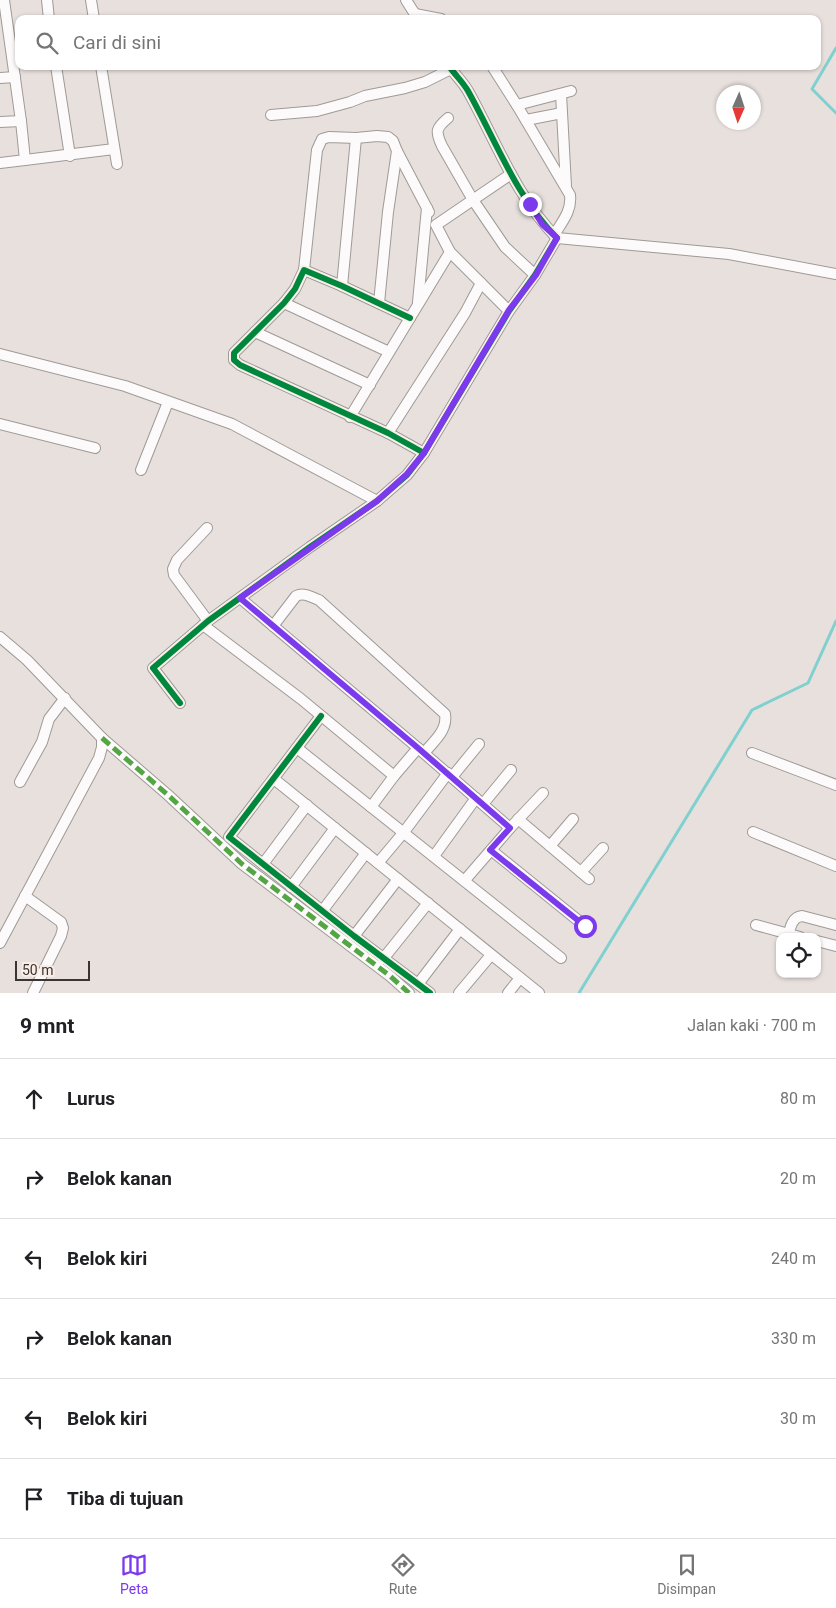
<!DOCTYPE html>
<html lang="id">
<meta charset="utf-8">
<style>
body{margin:0;font-family:Roboto,sans-serif;background:#f6f6f6;color:#202124}
.controls{position:absolute;right:15px;bottom:15px;display:grid;overflow:hidden;border-radius:10px;box-shadow:0 1px 4px #0004}
.controls button{width:45px;height:45px;display:grid;place-items:center;padding:0;border:0;border-bottom:1px solid #e0e0e0;background:#fff;color:#202124;font:25px sans-serif}
.compass{position:absolute;left:716px;top:85px;width:45px;height:45px;border-radius:50%;background:#fff;box-shadow:0 1px 4px #0004;rotate:183deg}
.scale{position:absolute;left:15px;bottom:12px;width:75px;box-sizing:border-box;padding-left:5px;border:2px solid #3a3532;border-top:0;font-size:14px;line-height:18px;white-space:nowrap;color:#3a3532;-webkit-text-stroke:4px #faece6;paint-order:stroke}
.stop{position:absolute;width:15px;height:15px;margin:-11px;border:4px solid #7c3aed;border-radius:50%;background:#fff}
.stop.end{background:#7c3aed;border-color:#fff;box-shadow:0 1px 5px #0008}
.list{margin:0;padding:0;list-style:none}
h2{display:flex;justify-content:space-between;align-items:center;height:65px;margin:0;padding:0 20px;font-size:21px}
h2 small{font-size:16px;font-weight:400;color:#757577}
.list li{display:grid;grid-template-columns:32px 1fr auto;gap:15px;align-items:center;box-sizing:border-box;height:80px;padding:0 20px;border-top:1px solid #e0e0e0}
.list b{display:block;font-size:19px;white-space:nowrap}
.list em{font-size:16px;font-style:normal;color:#757577}
.icon{flex:none;width:28px;height:28px;fill:none;stroke:currentColor;stroke-width:2;stroke-linecap:round;stroke-linejoin:round}
.map{position:relative;flex:none;width:836px;height:993px;overflow:hidden}
.search{position:absolute;background:#fff;box-shadow:0 1px 4px #0004;left:15px;right:15px;top:15px;height:55px;display:flex;align-items:center;gap:12px;box-sizing:border-box;padding:0 18px;border-radius:10px;color:#757577;font-size:19px}
.sheet{height:545px;background:#fff}
nav{display:flex;justify-content:space-around;align-items:center;box-sizing:border-box;height:70px;border-top:1px solid #e0e0e0;background:#fff;font-size:14px;color:#757577}
nav a{display:grid;justify-items:center;gap:2px}
nav .on{color:#7c3aed}
.map>svg:first-child{display:block}
.lines{fill:none;stroke-linecap:round;stroke-linejoin:round}
.stream{stroke:#80d0d0;stroke-width:3}
.minor-casing{stroke:#9f9a97;stroke-width:12}
.minor{stroke:#fcfafa;stroke-width:10}
.quiet{stroke:#54a544;stroke-width:5;stroke-dasharray:10 5;stroke-linecap:butt}
.cycleway-casing{stroke:#faece6;stroke-width:9}
.cycleway{stroke:#00873e;stroke-width:6}
.route{stroke:#7c3aed;stroke-width:6}
</style>
<div class="map">
<svg width="836" height="993" viewBox="0 0 836 993">
<rect width="100%" height="100%" fill="#e8e0dd"/>
<g class="lines">
<g class="stream">
<path d="M836,48L812,89L836,113"/>
<path d="M579,993L752,710L808,683L836,621"/>
</g>
<defs>
<g id="minor">
<path d="M47,0L49,19"/>
<path d="M91,0L94,19"/>
<path d="M406,0L418,19"/>
<path d="M415,14L441,19"/>
<path d="M56,66L70,156"/>
<path d="M101,66L117,164"/>
<path d="M449,66C455,75 463,82 468,91C496,141 516,197 557,238L729,254L836,274"/>
<path d="M492,66L518,107L570,195C572,211 562,222 554,235"/>
<path d="M0,78L15,77"/>
<path d="M561,94L566,186"/>
<path d="M517,105L571,91"/>
<path d="M271,115L317,111L350,102L365,96L405,88L425,82L451,69"/>
<path d="M448,118C436,128 435,131 442,146L473,200L505,247L535,275"/>
<path d="M526,120L562,113"/>
<path d="M0,122L21,121"/>
<path d="M397,151L429,212"/>
<path d="M25,160L114,149"/>
<path d="M0,163L25,160L21,121L4,0"/>
<path d="M304,270L317,150L322,139L329,137L356,138L377,136L388,137L393,141L397,151L388,212L379,303"/>
<path d="M342,286L356,138"/>
<path d="M418,302L427,208"/>
<path d="M284,303L389,352"/>
<path d="M509,311L450,252L436,225L511,174"/>
<path d="M410,318L342,286L304,270L295,289L284,303L234,353V360L240,365L388,433L424,453L509,311L535,275L557,238"/>
<path d="M255,332L370,385"/>
<path d="M0,354L125,386L232,424L377,501"/>
<path d="M350,417L450,252"/>
<path d="M0,424L95,448"/>
<path d="M388,433L465,313L481,283"/>
<path d="M141,470L168,402"/>
<path d="M207,528L177,560L173,569L174,575L208,621"/>
<path d="M240,598L418,748L510,828"/>
<path d="M203,625L301,699L394,776"/>
<path d="M273,626L296,596C304,592 311,597 319,600L445,714C448,730 434,741 424,753"/>
<path d="M0,637L27,660L102,738V747L99,758L0,943"/>
<path d="M180,703L153,668L208,621L310,547L377,501L407,475L424,453"/>
<path d="M321,716L229,837L354,936L430,993"/>
<path d="M102,738L168,795L242,864L390,976L409,993"/>
<path d="M297,748L561,958"/>
<path d="M752,753L836,785"/>
<path d="M452,777L479,744"/>
<path d="M274,779L539,993"/>
<path d="M20,782L42,742L49,719L65,698"/>
<path d="M483,804L511,770"/>
<path d="M371,807L394,776L418,748"/>
<path d="M518,819L589,879"/>
<path d="M753,832L836,866"/>
<path d="M550,846L573,819"/>
<path d="M491,850L585,926"/>
<path d="M434,856L476,798"/>
<path d="M378,863L404,832L448,773"/>
<path d="M263,864L307,805"/>
<path d="M581,872L603,848"/>
<path d="M465,880L510,828L543,793"/>
<path d="M291,887L335,828"/>
<path d="M25,896L61,922L63,928L61,936L33,993"/>
<path d="M323,910L366,853"/>
<path d="M756,925L800,937"/>
<path d="M354,936L398,879"/>
<path d="M788,937C790,928 792,917 802,916L836,925"/>
<path d="M817,941L836,946"/>
<path d="M383,959L428,903"/>
<path d="M418,984L460,929"/>
<path d="M459,993L491,955"/>
<path d="M508,993L520,978"/>
</g>
</defs>
<use href="#minor" class="minor-casing"/>
<use href="#minor" class="minor"/>
<path class="quiet" d="M102,738L168,795L242,864L390,976L409,993"/>
<defs>
<g id="cycleway">
<path d="M410,318L342,286L304,270L295,289L284,303L234,353V360L240,365L388,433L424,453L509,311L535,275L557,238C516,197 496,141 468,91C463,82 455,75 449,66"/>
<path d="M180,703L153,668L208,621L310,547L377,501L407,475L424,453"/>
<path d="M321,716L229,837L354,936L430,993"/>
</g>
</defs>
<use href="#cycleway" class="cycleway-casing"/>
<use href="#cycleway" class="cycleway"/>
</g>
<g class="lines">
<path class="route" d="M530,204L542,224L557,238L536,275L509,310L424,453L407,474L377,501L240,598L418,748L510,828L490,850L585,926"/>
</g>
</svg>
<div class="controls">
<button><svg class="icon" aria-label="locate" viewBox="0 0 24 24"><circle cx="12" cy="12" r="6"/><path d="M12 2v4M12 18v4M2 12h4M18 12h4"/></svg></button>
</div>
<svg class="compass" viewBox="-18 -18 36 36"><path d="M0-13l5 13h-10z" fill="#e53935"/><path d="M0 13l5-13h-10z" fill="#757577"/></svg>
<div class="scale">50 m</div>
<div class="stop" style="left:585px;top:926px"></div>
<div class="stop end" style="left:530px;top:204px"></div>
<div class="search"><svg class="icon" aria-label="search" viewBox="0 0 24 24"><circle cx="10" cy="10" r="6"/><path d="M15 15l6 6"/></svg>Cari di sini</div>
</div>
<section class="sheet">
<h2>9 mnt<small>Jalan kaki · 700 m</small></h2>
<ul class="list">
<li><svg class="icon" aria-label="ahead" viewBox="0 0 24 24"><path d="M12 20V5M6 11l6-6 6 6"/></svg><div><b>Lurus</b></div><em>80 m</em></li>
<li><svg class="icon" aria-label="right" viewBox="0 0 24 24"><path d="M7 20v-9h11M14 6l5 5-5 5"/></svg><div><b>Belok kanan</b></div><em>20 m</em></li>
<li><svg class="icon" aria-label="left" viewBox="0 0 24 24"><path d="M17 20v-9H6M10 6l-5 5 5 5"/></svg><div><b>Belok kiri</b></div><em>240 m</em></li>
<li><svg class="icon" aria-label="right" viewBox="0 0 24 24"><path d="M7 20v-9h11M14 6l5 5-5 5"/></svg><div><b>Belok kanan</b></div><em>330 m</em></li>
<li><svg class="icon" aria-label="left" viewBox="0 0 24 24"><path d="M17 20v-9H6M10 6l-5 5 5 5"/></svg><div><b>Belok kiri</b></div><em>30 m</em></li>
<li><svg class="icon" aria-label="arrive" viewBox="0 0 24 24"><path d="M6 21V4h12l-3 4 3 4H6"/></svg><div><b>Tiba di tujuan</b></div></li>
</ul>
</section>
<nav>
<a class="on"><svg class="icon" aria-label="map" viewBox="0 0 24 24"><path d="M3 6l6-2 6 2 6-2v14l-6 2-6-2-6 2zM9 4v14M15 6v14"/></svg>Peta</a>
<a><svg class="icon" aria-label="directions" viewBox="0 0 24 24"><path d="M12 3l9 9-9 9-9-9zM9 14v-3h6M13 9l2 2-2 2"/></svg>Rute</a>
<a><svg class="icon" aria-label="saved" viewBox="0 0 24 24"><path d="M7 4h10v16l-5-4-5 4z"/></svg>Disimpan</a>
</nav>
